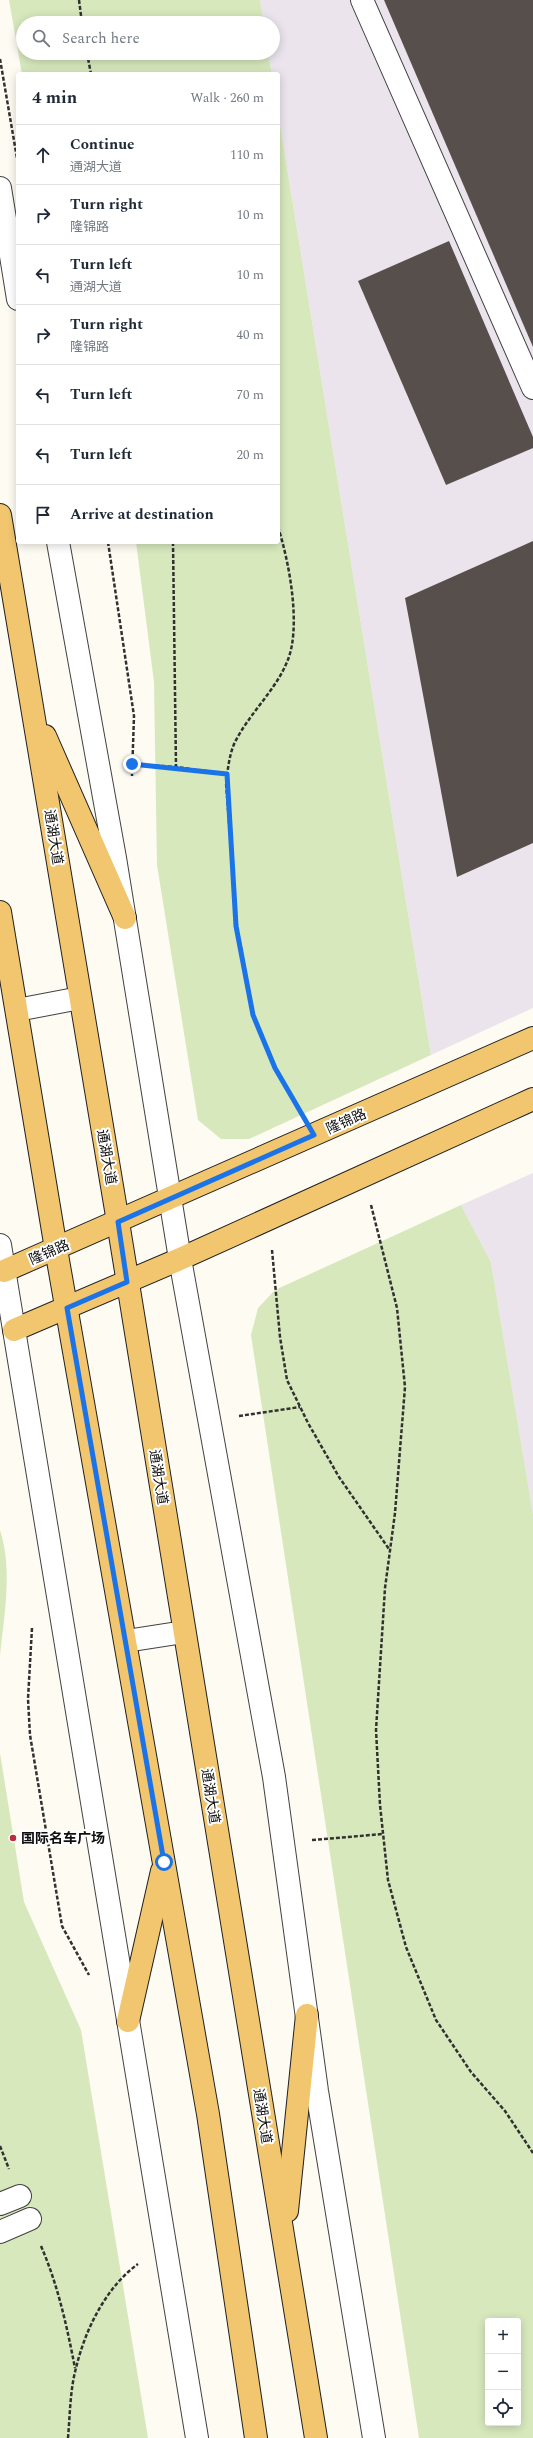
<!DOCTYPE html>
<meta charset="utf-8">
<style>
body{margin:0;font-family:Spectral,"Noto Sans SC",serif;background:#f2f2f3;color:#1f2937}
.controls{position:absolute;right:12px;bottom:12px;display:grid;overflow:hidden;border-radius:4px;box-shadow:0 2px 10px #0003}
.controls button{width:36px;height:36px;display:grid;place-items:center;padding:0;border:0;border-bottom:1px solid #e0e1e3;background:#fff;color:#1f2937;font:20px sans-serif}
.stop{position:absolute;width:12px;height:12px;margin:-9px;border:3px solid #1a73e8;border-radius:50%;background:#fff}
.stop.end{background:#1a73e8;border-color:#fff;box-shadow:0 1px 4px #0008}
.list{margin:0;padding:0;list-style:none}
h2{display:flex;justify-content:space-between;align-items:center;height:52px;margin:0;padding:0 16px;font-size:17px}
h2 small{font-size:13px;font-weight:400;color:#747a83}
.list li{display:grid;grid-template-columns:26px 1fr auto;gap:12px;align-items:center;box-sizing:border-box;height:60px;padding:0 16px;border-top:1px solid #e0e1e3}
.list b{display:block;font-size:15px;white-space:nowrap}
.list p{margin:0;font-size:13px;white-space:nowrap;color:#747a83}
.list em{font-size:13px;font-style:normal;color:#747a83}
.icon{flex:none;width:22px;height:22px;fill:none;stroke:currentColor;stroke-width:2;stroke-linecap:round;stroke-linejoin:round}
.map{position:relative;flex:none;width:533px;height:2438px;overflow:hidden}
.search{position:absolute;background:#fff;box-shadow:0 2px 10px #0003;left:16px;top:16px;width:264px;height:44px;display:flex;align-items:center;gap:10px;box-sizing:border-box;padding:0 14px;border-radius:22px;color:#747a83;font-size:15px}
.panel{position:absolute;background:#fff;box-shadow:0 2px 10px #0003;left:16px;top:72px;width:264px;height:472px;border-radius:4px}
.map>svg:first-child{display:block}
.industrial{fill:#ebe4ed}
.green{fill:#d7e8bd;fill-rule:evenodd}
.building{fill:#574f4c}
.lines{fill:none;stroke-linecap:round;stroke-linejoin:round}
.minor-casing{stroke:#424242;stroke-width:24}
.major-casing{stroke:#202020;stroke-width:24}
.path{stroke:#313131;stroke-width:2.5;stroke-dasharray:4 2;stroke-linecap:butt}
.minor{stroke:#fff;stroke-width:22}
.major{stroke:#f1c66f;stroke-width:22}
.route{stroke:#1a73e8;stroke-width:5}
.poi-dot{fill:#b92d40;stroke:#fff;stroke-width:1.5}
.labels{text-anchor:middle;stroke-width:4;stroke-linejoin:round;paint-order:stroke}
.street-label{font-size:14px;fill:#0f0f0f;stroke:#fff}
.poi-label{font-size:14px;font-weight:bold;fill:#0f0f0f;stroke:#fff;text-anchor:start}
</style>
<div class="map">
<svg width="533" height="2438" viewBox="0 0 533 2438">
<rect width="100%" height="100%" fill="#fefbf2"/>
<g class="industrial">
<path d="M260,0H533V1008L431,1055L278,112V74H272L268,53H273V23H264Z"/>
<path d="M533,1173V1514L491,1262L461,1205Z"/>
</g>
<g class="green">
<path d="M9,0H260L264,23H23V53H268L272,74H22Z"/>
<path d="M278,112L431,1055L249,1139H221L198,1120L157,865L154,682L136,542H278Z"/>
<path d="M461,1205L491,1262L533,1514V2438H419L251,1335L258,1308L275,1290ZM488,2321H518V2423H488Z"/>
<path d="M0,1530C13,1570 4,1616 0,1656Z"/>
<path d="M0,1753L24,1902L81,2030L148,2438H0Z"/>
</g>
<g class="building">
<path d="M384,0H533V347Z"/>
<path d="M449,241L533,437V448L446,485L358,281Z"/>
<path d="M533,541V843L457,877L405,598Z"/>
</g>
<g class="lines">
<defs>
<g id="minor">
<path d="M362,0L533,388"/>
<path d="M0,188L18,299"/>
<path d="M58,542L115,858L180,1259L274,1777L317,2091L374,2438"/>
<path d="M17,1010L80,998"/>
<path d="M0,1245L197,2438"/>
<path d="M126,1641L184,1632"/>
<path d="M0,2204L20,2196"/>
<path d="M0,2232L30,2219"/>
</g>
<g id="major">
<path d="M0,515L118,1222L316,2438"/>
<path d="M45,736L125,918"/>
<path d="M0,912L56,1249L208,2114L256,2438"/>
<path d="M4,1271L533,1038"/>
<path d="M14,1330L180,1259L533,1099"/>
<path d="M128,2021L162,1871"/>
<path d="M287,2211L307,2015"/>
</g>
</defs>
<use href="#minor" class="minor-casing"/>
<use href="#major" class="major-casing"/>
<g class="path">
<path d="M79,0L82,23"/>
<path d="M87,53L91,74"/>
<path d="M0,59L18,164"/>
<path d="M278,527C289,561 302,628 287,662C275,691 249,714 235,742C229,755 228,769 226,783L237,926L253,1015L275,1068L299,1109"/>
<path d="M108,542L134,716L132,776"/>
<path d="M173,542L176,767"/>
<path d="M132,764L176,767L227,774"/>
<path d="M371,1205L397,1308L405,1387L395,1513L385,1588L376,1730L380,1805L388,1880L406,1947L436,2020L471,2072L505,2111L533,2153"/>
<path d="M272,1250L280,1337L287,1380L308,1423L339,1477L389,1549"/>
<path d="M239,1416L300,1407"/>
<path d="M32,1628L28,1699L30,1735L62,1926L89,1975"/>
<path d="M312,1840L383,1834"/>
<path d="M0,2146L9,2169"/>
<path d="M41,2246C58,2285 67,2327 75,2368"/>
<path d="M68,2438C70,2415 70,2390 76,2368C85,2330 106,2287 138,2264"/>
</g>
<use href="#minor" class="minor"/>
<use href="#major" class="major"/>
</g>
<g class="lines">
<path class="route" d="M132,764L227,774L236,926L253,1015L275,1068L314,1135L118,1222L127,1282L67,1308L164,1862"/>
</g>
<circle class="poi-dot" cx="13" cy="1838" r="4"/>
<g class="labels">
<g class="street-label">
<text transform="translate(54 837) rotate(81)" y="5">通湖大道</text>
<text transform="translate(346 1121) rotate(-24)" y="5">隆锦路</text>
<text transform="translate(107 1157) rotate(80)" y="5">通湖大道</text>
<text transform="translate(49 1252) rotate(-23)" y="5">隆锦路</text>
<text transform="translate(159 1477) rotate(81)" y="5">通湖大道</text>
<text transform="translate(211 1796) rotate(81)" y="5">通湖大道</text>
<text transform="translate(263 2116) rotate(81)" y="5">通湖大道</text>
</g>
<g class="poi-label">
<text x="21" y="1843">国际名车广场</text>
</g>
</g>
</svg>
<div class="controls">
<button>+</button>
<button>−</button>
<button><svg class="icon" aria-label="locate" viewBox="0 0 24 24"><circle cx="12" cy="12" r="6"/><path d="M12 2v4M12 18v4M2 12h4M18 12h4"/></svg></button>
</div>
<div class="stop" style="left:164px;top:1862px"></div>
<div class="stop end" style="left:132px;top:764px"></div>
<div class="search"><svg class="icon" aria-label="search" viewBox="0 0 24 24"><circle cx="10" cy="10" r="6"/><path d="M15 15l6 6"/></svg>Search here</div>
<section class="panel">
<h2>4 min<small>Walk · 260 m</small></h2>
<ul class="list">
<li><svg class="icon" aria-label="ahead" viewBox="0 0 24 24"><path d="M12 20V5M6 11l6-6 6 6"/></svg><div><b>Continue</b><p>通湖大道</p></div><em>110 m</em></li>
<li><svg class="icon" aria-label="right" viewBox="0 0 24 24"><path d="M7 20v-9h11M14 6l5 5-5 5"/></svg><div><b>Turn right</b><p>隆锦路</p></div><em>10 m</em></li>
<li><svg class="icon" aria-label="left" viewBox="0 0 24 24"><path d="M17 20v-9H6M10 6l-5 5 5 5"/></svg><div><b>Turn left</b><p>通湖大道</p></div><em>10 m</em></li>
<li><svg class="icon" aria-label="right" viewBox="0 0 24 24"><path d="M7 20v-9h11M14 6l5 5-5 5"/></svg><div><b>Turn right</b><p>隆锦路</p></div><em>40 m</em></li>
<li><svg class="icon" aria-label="left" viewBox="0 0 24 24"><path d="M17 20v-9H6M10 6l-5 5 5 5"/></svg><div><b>Turn left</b></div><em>70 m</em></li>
<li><svg class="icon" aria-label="left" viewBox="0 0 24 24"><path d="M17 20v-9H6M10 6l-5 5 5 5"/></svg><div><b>Turn left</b></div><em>20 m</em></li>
<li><svg class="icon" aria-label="arrive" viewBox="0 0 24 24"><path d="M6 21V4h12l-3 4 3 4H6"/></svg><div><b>Arrive at destination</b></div></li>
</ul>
</section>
</div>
